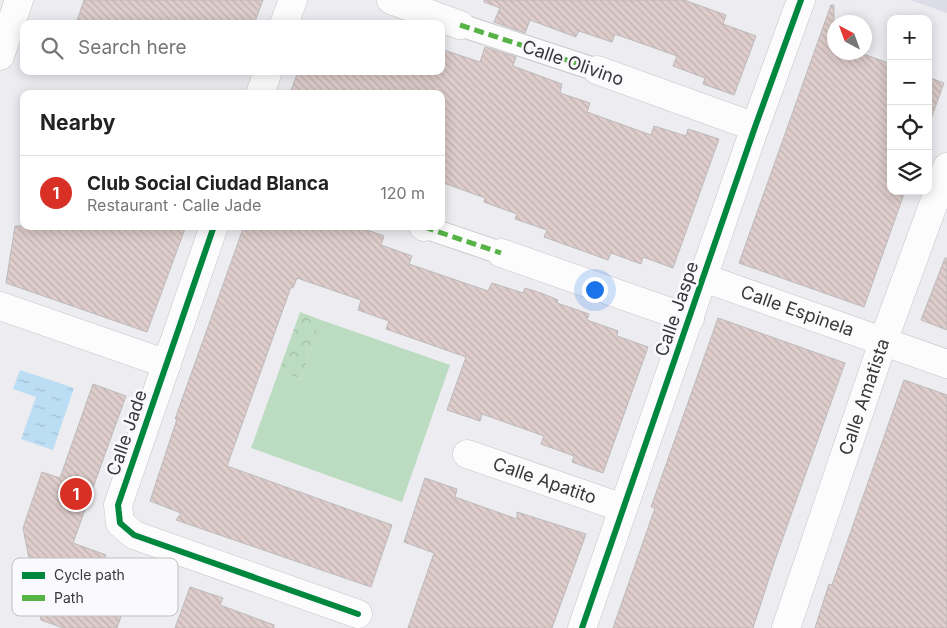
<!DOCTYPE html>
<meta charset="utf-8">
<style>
body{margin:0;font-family:Inter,sans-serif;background:#f6f6f6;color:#222}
.controls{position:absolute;right:15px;top:15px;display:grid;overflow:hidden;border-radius:10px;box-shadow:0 2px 12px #0003}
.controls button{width:45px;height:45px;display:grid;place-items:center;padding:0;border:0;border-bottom:1px solid #e0e0e0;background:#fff;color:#222;font:25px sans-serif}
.compass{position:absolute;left:827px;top:15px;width:45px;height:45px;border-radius:50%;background:#fff;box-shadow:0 2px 12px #0003;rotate:319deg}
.you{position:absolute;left:594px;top:289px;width:18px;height:18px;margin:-12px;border:4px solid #fff;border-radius:50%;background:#1a73e8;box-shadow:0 0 0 8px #1a73e833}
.badge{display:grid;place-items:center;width:32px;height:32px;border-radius:50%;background:#d93025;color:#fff;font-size:16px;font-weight:700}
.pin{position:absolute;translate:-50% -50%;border:2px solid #fff;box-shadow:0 1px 5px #0006}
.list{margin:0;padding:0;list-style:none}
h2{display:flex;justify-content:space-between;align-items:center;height:65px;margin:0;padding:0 20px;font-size:21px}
h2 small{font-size:16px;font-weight:400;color:#767676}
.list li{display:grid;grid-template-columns:32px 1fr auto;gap:15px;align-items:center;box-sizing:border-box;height:75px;padding:0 20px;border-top:1px solid #e0e0e0}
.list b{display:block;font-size:19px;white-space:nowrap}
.list p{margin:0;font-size:16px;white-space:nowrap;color:#767676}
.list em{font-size:16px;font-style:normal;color:#767676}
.icon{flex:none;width:28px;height:28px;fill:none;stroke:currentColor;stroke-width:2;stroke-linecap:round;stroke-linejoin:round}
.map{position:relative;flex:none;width:947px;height:628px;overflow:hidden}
.search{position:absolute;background:#fff;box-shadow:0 2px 12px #0003;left:20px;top:20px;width:425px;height:55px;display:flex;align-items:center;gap:12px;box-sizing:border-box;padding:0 18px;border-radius:10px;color:#767676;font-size:19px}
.panel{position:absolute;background:#fff;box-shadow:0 2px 12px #0003;left:20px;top:90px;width:425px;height:140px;border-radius:10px}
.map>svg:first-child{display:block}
.built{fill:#dcdce6}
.grass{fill:#bbdcc0}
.park{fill:url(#park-crowns)}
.water{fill:url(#water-ripples)}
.building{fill:url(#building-back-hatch);stroke:#bcbabd}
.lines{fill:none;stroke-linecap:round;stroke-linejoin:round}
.pedestrian-casing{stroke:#c7c7ca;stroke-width:24}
.minor-casing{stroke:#c7c7ca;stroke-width:29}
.tertiary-casing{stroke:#c7c7ca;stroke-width:29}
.pedestrian{stroke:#fcfcfd;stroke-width:22}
.minor{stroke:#fcfcfd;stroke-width:28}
.tertiary{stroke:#fcfcfd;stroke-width:28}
.quiet{stroke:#56b346;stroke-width:5;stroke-dasharray:10 5;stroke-linecap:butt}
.cycleway-casing{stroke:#f9f9fe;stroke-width:9}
.cycleway{stroke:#00873e;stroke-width:6}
.labels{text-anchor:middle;stroke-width:5;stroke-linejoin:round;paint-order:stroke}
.street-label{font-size:18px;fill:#38383a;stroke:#f9f9fe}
.key{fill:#f9f9fe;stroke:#bfbfc3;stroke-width:1}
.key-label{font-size:14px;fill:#38383a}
</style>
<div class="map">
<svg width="947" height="628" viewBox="0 0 947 628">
<defs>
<pattern id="park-crowns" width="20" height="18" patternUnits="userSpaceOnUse" patternTransform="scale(1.25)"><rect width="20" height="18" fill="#bbdcc0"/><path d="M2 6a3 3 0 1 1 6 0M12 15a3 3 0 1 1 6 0" fill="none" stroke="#a2bea6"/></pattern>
<pattern id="water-ripples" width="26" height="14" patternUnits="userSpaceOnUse" patternTransform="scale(1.25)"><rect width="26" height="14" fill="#bcdef5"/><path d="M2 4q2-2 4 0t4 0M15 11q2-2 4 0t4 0" fill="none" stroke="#a2bfd3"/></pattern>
<pattern id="building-back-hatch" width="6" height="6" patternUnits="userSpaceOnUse" patternTransform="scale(1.25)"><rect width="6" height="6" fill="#decdca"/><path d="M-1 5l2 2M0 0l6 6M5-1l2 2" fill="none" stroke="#bfb1ae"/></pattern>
</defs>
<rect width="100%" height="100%" fill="#ececf1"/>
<path class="built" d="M910,0H947V13Z"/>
<path class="grass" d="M321,320L450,365L402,502L251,448L279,371L301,379Z"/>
<path class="park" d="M300,312L321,320L301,379L279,371Z"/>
<path class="water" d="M20,370L74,388L53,450L21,439L36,397L13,389Z"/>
<g class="building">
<path d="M84,0H263L254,24H76Z"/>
<path d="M484,0H684L726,15L723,24L756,36L734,95L703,84L705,78L673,66L677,56L615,34L612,42L579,31L576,37L530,20L525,33L494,22L500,8L484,2Z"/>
<path d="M831,5H834V52H858L891,64V191H905L864,307L739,263Z"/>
<path d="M485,47L516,57L513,66L562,84L560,93L590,103L587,112L651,135L654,126L686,136L688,129L719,139L673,268L643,257L641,264L611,253L608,260L544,237L547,230L515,219L517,214L484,202L485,198L441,182V94H290L298,71H441V49L480,62Z"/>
<path d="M928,77L944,83L928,127Z"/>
<path d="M15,226H186L147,332L6,283Z"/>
<path d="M244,226H356L384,236L381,245L412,256L409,264L488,291L492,283L523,293L525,288L541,293L558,300L557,303L589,314L587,320L618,331L617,336L648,347L603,473L572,462L574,456L541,444L544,436L482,414L480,421L447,410L466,357L386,329L389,321L358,310L361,300L297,278L293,288L291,287L227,466L392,525L371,587L176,520L181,513L150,501L177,419H175Z"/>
<path d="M945,258H947V330L921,320Z"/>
<path d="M718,318L845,363L774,563L753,628H613L655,508L651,507Z"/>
<path d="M904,380L947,395V628H815L829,584L832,585Z"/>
<path d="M93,384L126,396L73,543L106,555L93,589L126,601L117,628H63L41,620L23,528L42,472L60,478Z"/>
<path d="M425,478L457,489L455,497L517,519V512L586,534L552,628H408L434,553L404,542Z"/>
<path d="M190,587L223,598L220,605L274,625V628H175Z"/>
</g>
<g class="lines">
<defs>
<g id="pedestrian">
<path d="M460,25L597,70"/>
<path d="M424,227L501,253"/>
</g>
<g id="minor">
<path d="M391,0L460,25"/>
<path d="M284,24L293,0"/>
<path d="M597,70L755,127"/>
<path d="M260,94L268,71"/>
<path d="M214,226L118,505L120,523L134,535L358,614"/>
<path d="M423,226L424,227"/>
<path d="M501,253L690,319"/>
<path id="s1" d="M704,278L947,364"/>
<path d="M0,306L167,364"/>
<path id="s2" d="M467,454L623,508"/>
<path d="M582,628L755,127L801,0"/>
<path id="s3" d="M786,628L883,342L947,167"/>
</g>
<path id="tertiary" d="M0,56L19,0"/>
</defs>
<use href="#pedestrian" class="pedestrian-casing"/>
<use href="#minor" class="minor-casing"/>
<use href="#tertiary" class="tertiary-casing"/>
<use href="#pedestrian" class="pedestrian"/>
<use href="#minor" class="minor"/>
<use href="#tertiary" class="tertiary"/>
<g class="quiet">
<path d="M460,25L597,70"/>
<path d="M424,227L501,253"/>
</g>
<defs>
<g id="cycleway">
<path d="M214,226L118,505L120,523L134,535L358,614"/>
<path d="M582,628L755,127L801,0"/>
</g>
</defs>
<use href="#cycleway" class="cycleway-casing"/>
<use href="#cycleway" class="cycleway"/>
</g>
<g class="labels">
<g class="street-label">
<text transform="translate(573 63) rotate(19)" y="6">Calle Olivino</text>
<text transform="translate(677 309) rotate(-71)" y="6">Calle Jaspe</text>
<text dy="6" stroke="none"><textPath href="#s1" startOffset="99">Calle Espinela</textPath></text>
<text dy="6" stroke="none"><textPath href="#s3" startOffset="244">Calle Amatista</textPath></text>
<text transform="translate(127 433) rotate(-71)" y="6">Calle Jade</text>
<text dy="6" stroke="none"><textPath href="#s2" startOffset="82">Calle Apatito</textPath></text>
</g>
</g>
<rect x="12" y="558" width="166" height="58" rx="8" class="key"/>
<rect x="22" y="572" width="23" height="7" fill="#00873e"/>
<rect x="22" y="595" width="23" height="6" fill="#56b346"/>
<g class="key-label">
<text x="54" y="580">Cycle path</text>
<text x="54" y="603">Path</text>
</g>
</svg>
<div class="controls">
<button>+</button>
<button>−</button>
<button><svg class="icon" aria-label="locate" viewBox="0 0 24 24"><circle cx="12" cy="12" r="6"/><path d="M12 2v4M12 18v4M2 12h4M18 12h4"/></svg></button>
<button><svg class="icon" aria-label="layers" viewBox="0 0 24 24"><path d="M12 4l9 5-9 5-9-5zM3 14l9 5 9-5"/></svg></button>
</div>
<svg class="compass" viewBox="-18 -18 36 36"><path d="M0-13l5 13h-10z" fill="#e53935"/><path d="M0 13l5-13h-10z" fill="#767676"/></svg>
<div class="you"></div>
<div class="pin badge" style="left:76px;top:494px">1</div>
<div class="search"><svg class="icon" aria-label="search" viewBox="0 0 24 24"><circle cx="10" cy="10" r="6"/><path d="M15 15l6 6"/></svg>Search here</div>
<section class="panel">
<h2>Nearby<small></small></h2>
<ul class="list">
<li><span class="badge">1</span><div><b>Club Social Ciudad Blanca</b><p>Restaurant · Calle Jade</p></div><em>120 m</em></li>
</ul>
</section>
</div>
